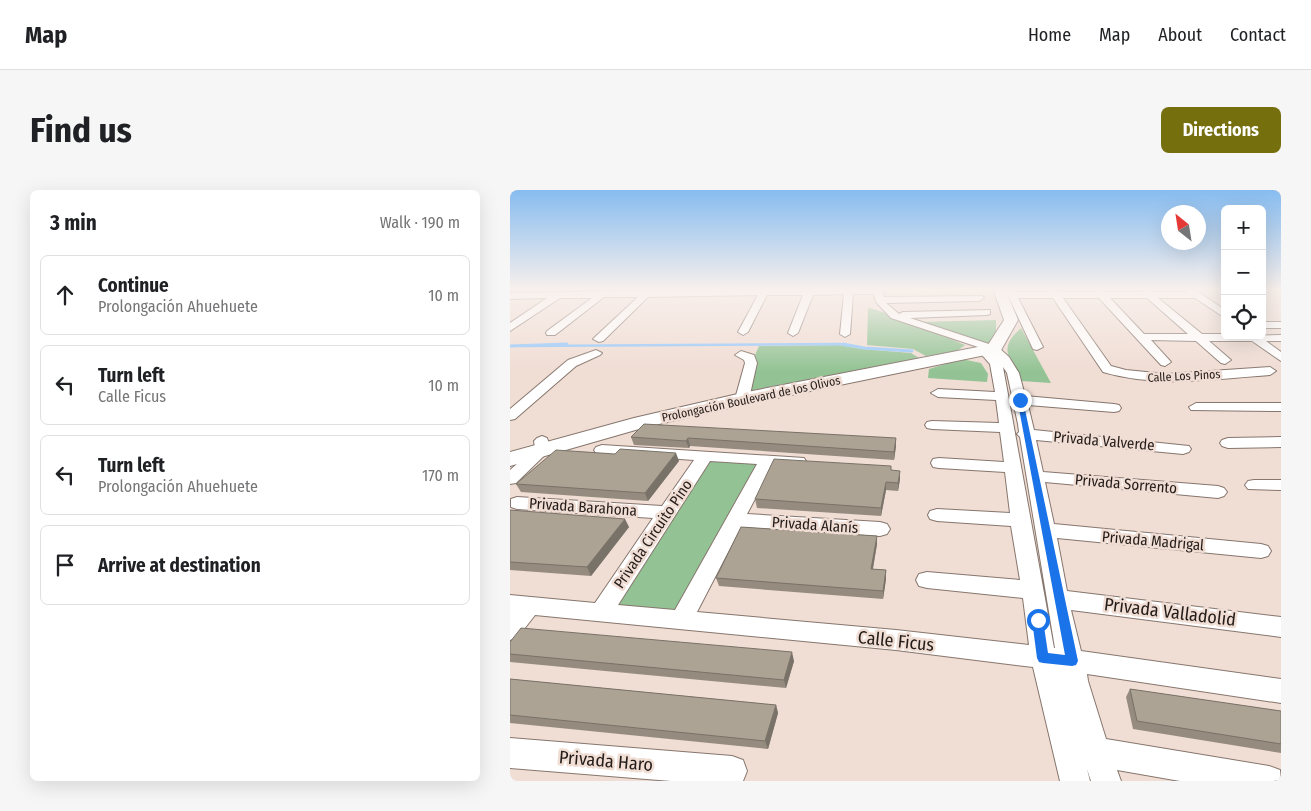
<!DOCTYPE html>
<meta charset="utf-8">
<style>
body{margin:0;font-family:"Fira Sans Condensed",sans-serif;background:#f6f6f6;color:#202124}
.controls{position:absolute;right:15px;top:15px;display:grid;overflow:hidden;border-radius:8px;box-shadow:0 5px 20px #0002}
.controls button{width:45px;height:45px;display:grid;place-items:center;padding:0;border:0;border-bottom:1px solid #e0e0e0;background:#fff;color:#202124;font:25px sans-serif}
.compass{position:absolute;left:651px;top:15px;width:45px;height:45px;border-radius:50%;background:#fff;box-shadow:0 5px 20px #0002;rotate:330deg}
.stop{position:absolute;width:15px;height:15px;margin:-11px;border:4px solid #1a73e8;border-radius:50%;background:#fff}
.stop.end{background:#1a73e8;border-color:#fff;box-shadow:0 1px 5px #0008}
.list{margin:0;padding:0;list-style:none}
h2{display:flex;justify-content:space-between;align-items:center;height:65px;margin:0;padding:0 20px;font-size:21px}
h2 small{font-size:16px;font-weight:400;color:#757577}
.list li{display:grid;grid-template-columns:32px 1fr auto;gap:15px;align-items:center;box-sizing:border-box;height:80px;margin:0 10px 10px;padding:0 10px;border:1px solid #e0e0e0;border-radius:8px}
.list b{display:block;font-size:19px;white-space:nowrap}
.list p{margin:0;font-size:16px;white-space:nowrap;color:#757577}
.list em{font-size:16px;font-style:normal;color:#757577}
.icon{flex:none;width:28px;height:28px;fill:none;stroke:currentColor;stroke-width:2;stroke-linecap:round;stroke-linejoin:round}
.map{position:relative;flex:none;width:771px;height:591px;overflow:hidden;border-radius:8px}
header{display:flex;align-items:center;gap:30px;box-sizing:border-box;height:70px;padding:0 25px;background:#fff;border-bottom:1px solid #e0e0e0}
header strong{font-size:24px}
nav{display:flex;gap:28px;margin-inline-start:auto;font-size:18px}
.intro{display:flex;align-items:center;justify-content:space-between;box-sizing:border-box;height:120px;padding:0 30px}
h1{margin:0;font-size:35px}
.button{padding:12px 22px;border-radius:8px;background:#766f0e;color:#fff;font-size:18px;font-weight:700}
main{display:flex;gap:30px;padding:0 30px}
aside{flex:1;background:#fff;border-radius:8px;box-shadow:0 5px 20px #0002}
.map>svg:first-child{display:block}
.green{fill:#93c394}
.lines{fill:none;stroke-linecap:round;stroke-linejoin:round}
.stream-far1{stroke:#95c7fb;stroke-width:2.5}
.stream{stroke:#95c7fb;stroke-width:3}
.street-casing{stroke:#86766d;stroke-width:2}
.secondary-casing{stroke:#86766d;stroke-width:2}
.street{fill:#fff;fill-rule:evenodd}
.secondary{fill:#fff;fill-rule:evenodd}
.wall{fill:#958c7f}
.shaded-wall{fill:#797268}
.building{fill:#ada394;stroke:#797268}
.route{fill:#1a73e8}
.labels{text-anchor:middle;stroke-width:5;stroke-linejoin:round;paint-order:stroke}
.far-street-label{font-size:12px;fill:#231c19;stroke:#f0ddd4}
.street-label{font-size:15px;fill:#231c19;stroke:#f0ddd4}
.near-street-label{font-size:18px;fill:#231c19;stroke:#f0ddd4}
</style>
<header>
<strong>Map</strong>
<nav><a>Home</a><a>Map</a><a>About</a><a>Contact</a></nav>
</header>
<div class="intro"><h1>Find us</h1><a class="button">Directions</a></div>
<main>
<aside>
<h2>3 min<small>Walk · 190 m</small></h2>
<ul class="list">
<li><svg class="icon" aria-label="ahead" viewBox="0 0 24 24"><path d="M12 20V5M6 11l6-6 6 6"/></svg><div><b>Continue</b><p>Prolongación Ahuehuete</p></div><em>10 m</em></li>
<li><svg class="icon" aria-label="left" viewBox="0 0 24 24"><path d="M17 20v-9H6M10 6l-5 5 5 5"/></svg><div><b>Turn left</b><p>Calle Ficus</p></div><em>10 m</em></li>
<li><svg class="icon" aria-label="left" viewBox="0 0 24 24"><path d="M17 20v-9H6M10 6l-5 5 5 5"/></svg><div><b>Turn left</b><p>Prolongación Ahuehuete</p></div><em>170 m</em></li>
<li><svg class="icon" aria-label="arrive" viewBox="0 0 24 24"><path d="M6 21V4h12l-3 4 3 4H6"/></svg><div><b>Arrive at destination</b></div></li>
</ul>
</aside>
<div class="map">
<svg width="771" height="591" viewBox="0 0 771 591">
<rect width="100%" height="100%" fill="#f0ddd4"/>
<g class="green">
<path d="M0,99H184L182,101L0,105Z"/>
<path d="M358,118C373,120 384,129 399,134C418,141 437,147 455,155L447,161L416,166L403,159L357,155Z"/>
<path d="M486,130V142L482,155L459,149L408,132Z"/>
<path d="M511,138L541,193L511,191C500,168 487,159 511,138Z"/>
<path d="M329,155L352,159L401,163L409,168L228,203L249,156Z"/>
<path d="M452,169L471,173L478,184L477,192L418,188L419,179Z"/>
<path d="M195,266L258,270L174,424L95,416Z"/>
</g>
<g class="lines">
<path class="stream-far1" d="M12,156L330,154L340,156"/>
<g class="stream">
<path d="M333,154L354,158L402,161"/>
<path d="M0,156L57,154"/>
</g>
<defs>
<g id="street">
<path d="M252,99H372L374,107L472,106L474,108L469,111L376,113L389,124L393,122L480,120V124L477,125L400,128L488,157L499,167L509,183L515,206L604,214L609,215L611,218L609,221L604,222L518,215L524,240L679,256L681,259L679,262L673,264L526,250L533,282L708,296L714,298L717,302L714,306L708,308L535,292L544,334L751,354L758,356L761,361L758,366L751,368L547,348L557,401L771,427V447L561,420L571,461L771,489V513L577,484L578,491L596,549L759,576L770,580L771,591H670L607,580L611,591H581L577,579L580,591H550L523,477L386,460L25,425L8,447L0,450V405L85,413L143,328L7,319L1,317V309L7,307L152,316L184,270L86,263L84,260L86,257L92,255L294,268L296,271L294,274L263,275L237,324L370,332L377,334L380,339L377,344L370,346L231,337L187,422L386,440L519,455L513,408L417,398L409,396L406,390L409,384L417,382L510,390L501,336L427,331L420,329L418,325L420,321L427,319L500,323L495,282L429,278L423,277L421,273L423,269L429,268L494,272L490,242L422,239L417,238L415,235L417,232L422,231L489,233L486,210L428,207L421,203L428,199L485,202L480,174L472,165L474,163L480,161L381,128L366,112L364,104H343L340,144L335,147L330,144L334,104L303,105L288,143L283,146L278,143L293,105H257L238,142L233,145L228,142L248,105L138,107L93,151L89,152L83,149L85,147L128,107H94L45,145H37L36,143L37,141L82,108H50L0,141V133L37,108L0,109V103ZM493,177L497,183L508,234L509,242L507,244L510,247L545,458H544ZM200,271L247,274L165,420L108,415Z"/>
<path d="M495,99H503L505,102H540L538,99H546L549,102H585L589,99L594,102H632L636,99L642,102H678L675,99H684L715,120V128L685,108H648L692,144H715V146L771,145V151H756L771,162V171L742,151H699L721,170L715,174L711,173L686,151L641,150L661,172L655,176L651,175L589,108H553L601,176L616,180L656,184L760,177L766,181L760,185C703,189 648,198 593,182L543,108H508L533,157L527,160L523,159ZM600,108H637L678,144H634Z"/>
<rect x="752" y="132" width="19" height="6"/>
<path d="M86,160L92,163L90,165L66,176L5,229L0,230V219L58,170Z"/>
<path d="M231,161L244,165L247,173L239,209L232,213L225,209L235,173L234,170L225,165Z"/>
<path d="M686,213H771V221L681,220L679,217Z"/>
<path d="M32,246L37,248L41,259L6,293L0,294V280L25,258L24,251L27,248Z"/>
<path d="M771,247V257L718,258L712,256L710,253L712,250L718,248Z"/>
<path d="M744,290H771V300L738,299L735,295L738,291Z"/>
<path d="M0,548L222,566L233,570L237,581L233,591H161L0,578Z"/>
</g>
<path id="secondary" d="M483,99H495L508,130L490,162L232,215L136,237L0,276V262L124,228L232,203L478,155L494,130Z"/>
</defs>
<use href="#street" class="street-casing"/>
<use href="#secondary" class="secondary-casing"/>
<use href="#street" class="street"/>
<use href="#secondary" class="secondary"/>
</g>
<g class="wall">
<path d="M134,234L386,256L384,270L180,256L179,258L124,255L121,247Z"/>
<path d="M169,271L138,311L11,302L6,294Z"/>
<path d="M390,289L388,301L376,300L371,326L247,318L245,309Z"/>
<path d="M0,320L119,337L81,386L0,380Z"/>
<path d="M367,354L363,379L376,380V389L373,409L209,396L206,388Z"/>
<path d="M0,464L284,471L276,498L0,472Z"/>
<path d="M0,489L266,515L268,523L258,559L0,533Z"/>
<path d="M620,499L771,521V563L623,539L616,507Z"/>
</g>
<g class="shaded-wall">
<path d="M178,248L180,256L179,258L176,251Z"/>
<path d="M386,248V256L384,270V262Z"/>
<path d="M166,263L169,271L138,311L135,303Z"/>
<path d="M390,281V289L388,301V293Z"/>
<path d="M376,292V300L371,326V318Z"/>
<path d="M115,329L119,337L81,386L77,377Z"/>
<path d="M367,346V354L361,388V379Z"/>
<path d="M376,380V389L373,409V401Z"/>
<path d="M282,462L284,471L276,498L274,490Z"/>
<path d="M266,515L268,523L258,559L255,551Z"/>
</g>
<g class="building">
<path d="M134,234L386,248L384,262L178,248L176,251L121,247Z"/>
<path d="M110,259L166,263L135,303L6,294L46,260L105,264Z"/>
<path d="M264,269L381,276V280L390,281L388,293L376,292L371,318L245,309Z"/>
<path d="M0,320L115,329L77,377L0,372Z"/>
<path d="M231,337L367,346L361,379L376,380L373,401L206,388Z"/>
<path d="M11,438L282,462L274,490L0,464V452Z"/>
<path d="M0,489L266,515L255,551L0,525Z"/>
<path d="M620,499L771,521V554L627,531Z"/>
</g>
<linearGradient id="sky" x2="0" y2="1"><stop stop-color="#87bcf0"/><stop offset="0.55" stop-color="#f8f0ec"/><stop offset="1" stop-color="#f8f0ec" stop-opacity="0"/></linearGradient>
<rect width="771" height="181" fill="url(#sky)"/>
<path class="route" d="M507,208L513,210L568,471L566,475L562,476L533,473L529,472L527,468L522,430L528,426L533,430L538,463L555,465Z"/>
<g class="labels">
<g class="far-street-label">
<text transform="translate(674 186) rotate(-3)" y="4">Calle Los Pinos</text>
<text transform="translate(241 209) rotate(-12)" y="4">Prolongación Boulevard de los Olivos</text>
</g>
<g class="street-label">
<text transform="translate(594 251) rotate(5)" y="5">Privada Valverde</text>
<text transform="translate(616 294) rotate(5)" y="5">Privada Sorrento</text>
<text transform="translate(73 317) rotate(4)" y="5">Privada Barahona</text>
<text transform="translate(305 335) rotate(4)" y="5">Privada Alanís</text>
<text transform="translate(143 344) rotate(-56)" y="5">Privada Circuito Pino</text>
<text transform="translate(643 351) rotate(5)" y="5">Privada Madrigal</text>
</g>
<g class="near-street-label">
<text transform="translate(660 422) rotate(7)" y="6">Privada Valladolid</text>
<text transform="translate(386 451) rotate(6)" y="6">Calle Ficus</text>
<text transform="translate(96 571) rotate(5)" y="6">Privada Haro</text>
</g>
</g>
</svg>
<div class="controls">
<button>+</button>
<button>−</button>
<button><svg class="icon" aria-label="locate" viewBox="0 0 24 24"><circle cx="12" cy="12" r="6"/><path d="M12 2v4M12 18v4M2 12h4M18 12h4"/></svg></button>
</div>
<svg class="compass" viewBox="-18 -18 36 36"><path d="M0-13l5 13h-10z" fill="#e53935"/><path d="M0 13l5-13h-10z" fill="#757577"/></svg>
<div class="stop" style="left:528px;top:430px"></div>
<div class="stop end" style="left:510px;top:210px"></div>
</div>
</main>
